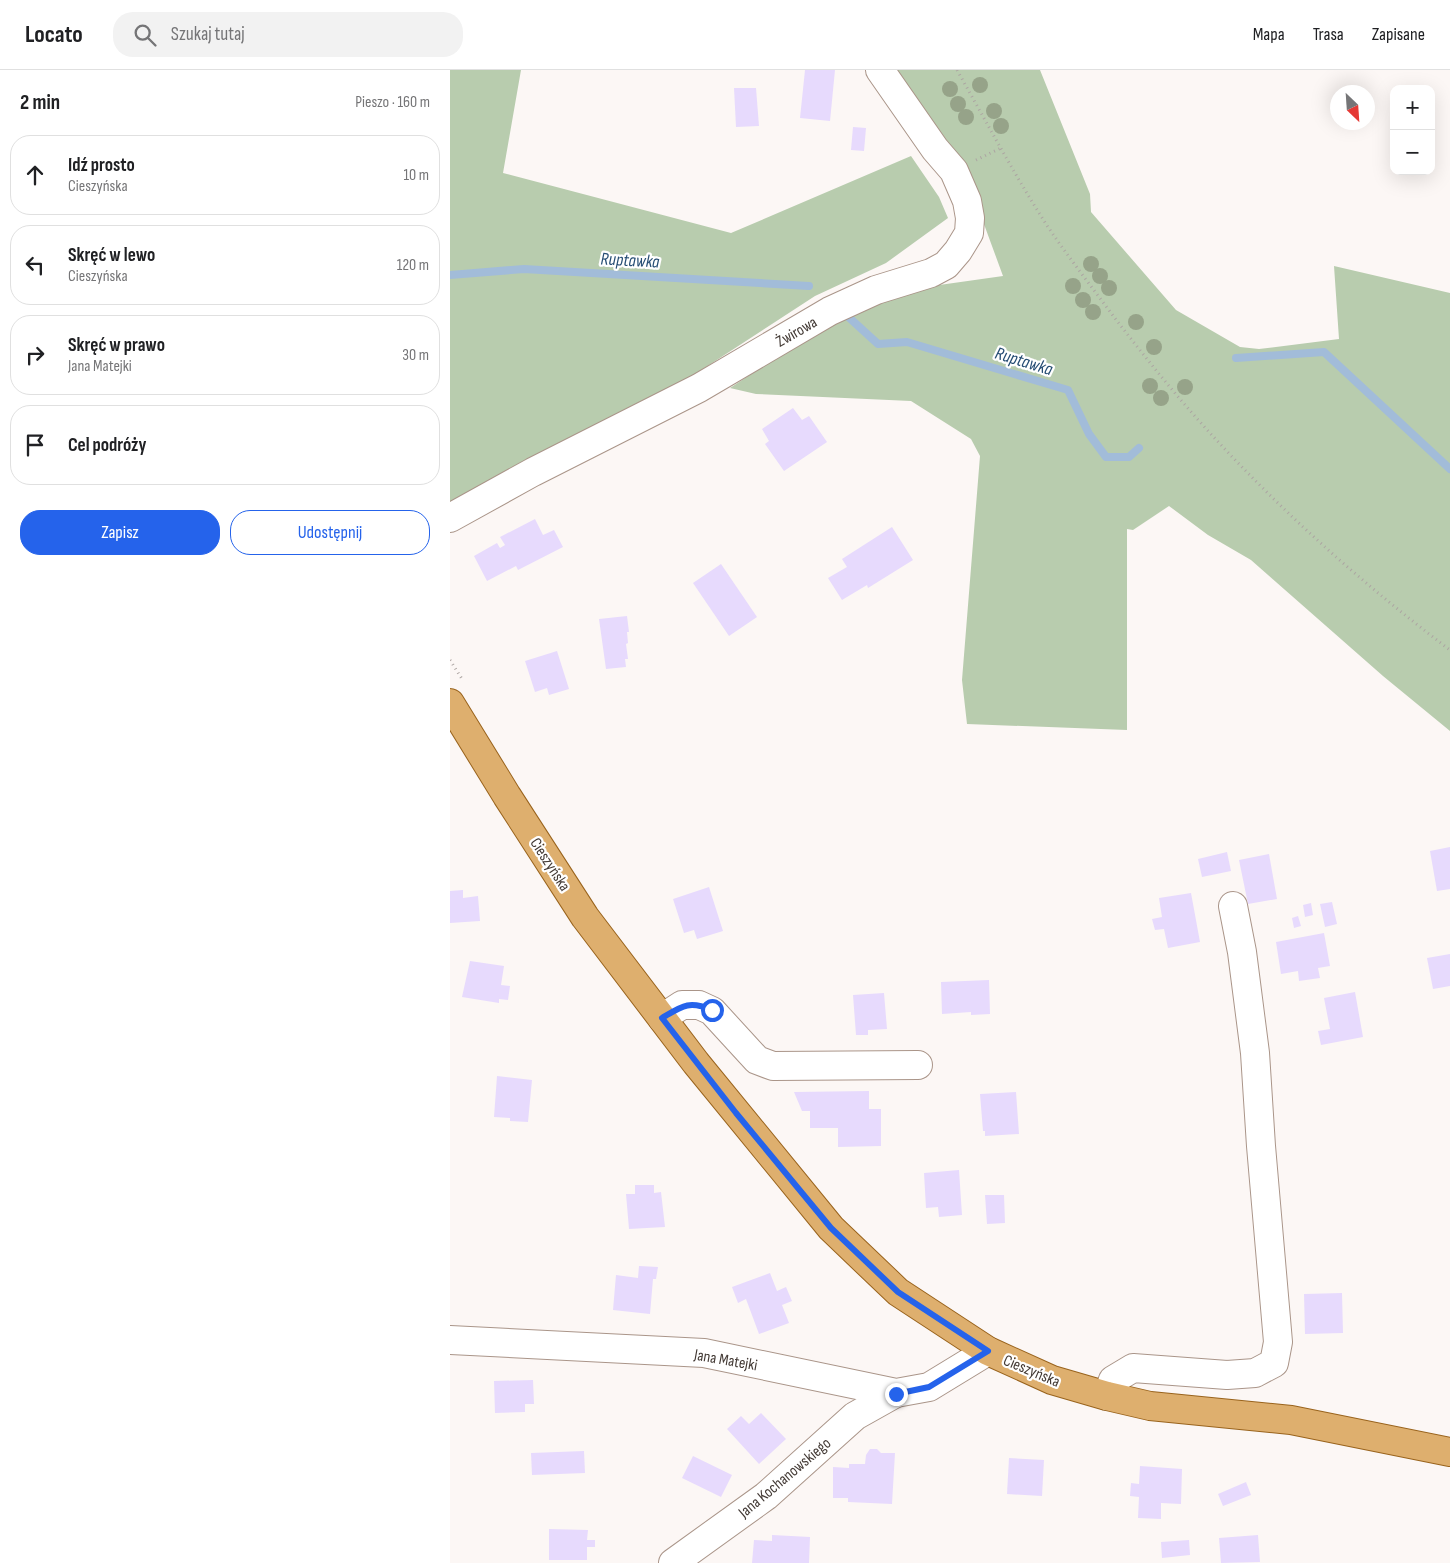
<!DOCTYPE html>
<html lang="pl">
<meta charset="utf-8">
<style>
body{margin:0;font-family:"Sofia Sans Condensed",sans-serif;background:#f2f2f2;color:#202124}
.controls{position:absolute;right:15px;top:15px;display:grid;overflow:hidden;border-radius:10px;box-shadow:0 5px 20px #0002}
.controls button{width:45px;height:45px;display:grid;place-items:center;padding:0;border:0;border-bottom:1px solid #e0e0e0;background:#fff;color:#202124;font:25px sans-serif}
.compass{position:absolute;left:880px;top:15px;width:45px;height:45px;border-radius:50%;background:#fff;box-shadow:0 5px 20px #0002;rotate:155deg}
.stop{position:absolute;width:15px;height:15px;margin:-11px;border:4px solid #2563eb;border-radius:50%;background:#fff}
.stop.end{background:#2563eb;border-color:#fff;box-shadow:0 1px 5px #0008}
.list{margin:0;padding:0;list-style:none}
h2{display:flex;justify-content:space-between;align-items:center;height:65px;margin:0;padding:0 20px;font-size:21px}
h2 small{font-size:16px;font-weight:400;color:#757577}
.list li{display:grid;grid-template-columns:32px 1fr auto;gap:15px;align-items:center;box-sizing:border-box;height:80px;margin:0 10px 10px;padding:0 10px;border:1px solid #e0e0e0;border-radius:20px}
.list b{display:block;font-size:19px;white-space:nowrap}
.list p{margin:0;font-size:16px;white-space:nowrap;color:#757577}
.list em{font-size:16px;font-style:normal;color:#757577}
.actions{display:flex;gap:10px;padding:15px 20px}
.actions a{flex:1;padding:11px 0;border:1px solid #2563eb;border-radius:20px;text-align:center;font-size:18px;color:#2563eb}
.actions .main{background:#2563eb;color:#fff}
.icon{flex:none;width:28px;height:28px;fill:none;stroke:currentColor;stroke-width:2;stroke-linecap:round;stroke-linejoin:round}
.map{position:relative;flex:none;width:1000px;height:1493px;overflow:hidden}
header{display:flex;align-items:center;gap:30px;box-sizing:border-box;height:70px;padding:0 25px;background:#fff;border-bottom:1px solid #e0e0e0}
header strong{font-size:24px}
nav{display:flex;gap:28px;margin-inline-start:auto;font-size:18px}
.search{width:350px;height:45px;background:#f2f2f2;display:flex;align-items:center;gap:12px;box-sizing:border-box;padding:0 18px;border-radius:20px;color:#757577;font-size:19px}
main{display:flex}
aside{flex:1;background:#fff}
.map>svg:first-child{display:block}
.green{fill:#b8ccae}
.lines{fill:none;stroke-linecap:round;stroke-linejoin:round}
.stream{stroke:#a2bcd9;stroke-width:8}
.building{fill:#e7dafd}
.minor-casing{stroke:#aa9589;stroke-width:30}
.major-casing{stroke:#99631c;stroke-width:30}
.path{stroke:#aca5a2;stroke-width:3;stroke-dasharray:1 4;stroke-linecap:butt}
.minor{stroke:#fff;stroke-width:28}
.major{stroke:#deaf6e;stroke-width:28}
.tree{fill:#96a389}
.route{stroke:#2563eb;stroke-width:6}
.labels{text-anchor:middle;stroke-width:4.5;stroke-linejoin:round;paint-order:stroke}
.street-label{font-size:16px;fill:#433a35;stroke:#fff}
.water-label{font-size:18px;font-style:italic;fill:#264d74;stroke:#fff}
</style>
<header>
<strong>Locato</strong>
<div class="search"><svg class="icon" aria-label="search" viewBox="0 0 24 24"><circle cx="10" cy="10" r="6"/><path d="M15 15l6 6"/></svg>Szukaj tutaj</div>
<nav><a>Mapa</a><a>Trasa</a><a>Zapisane</a></nav>
</header>
<main>
<aside>
<h2>2 min<small>Pieszo · 160 m</small></h2>
<ul class="list">
<li><svg class="icon" aria-label="ahead" viewBox="0 0 24 24"><path d="M12 20V5M6 11l6-6 6 6"/></svg><div><b>Idź prosto</b><p>Cieszyńska</p></div><em>10 m</em></li>
<li><svg class="icon" aria-label="left" viewBox="0 0 24 24"><path d="M17 20v-9H6M10 6l-5 5 5 5"/></svg><div><b>Skręć w lewo</b><p>Cieszyńska</p></div><em>120 m</em></li>
<li><svg class="icon" aria-label="right" viewBox="0 0 24 24"><path d="M7 20v-9h11M14 6l5 5-5 5"/></svg><div><b>Skręć w prawo</b><p>Jana Matejki</p></div><em>30 m</em></li>
<li><svg class="icon" aria-label="arrive" viewBox="0 0 24 24"><path d="M6 21V4h12l-3 4 3 4H6"/></svg><div><b>Cel podróży</b></div></li>
</ul>
<div class="actions"><a class="main">Zapisz</a><a>Udostępnij</a></div>
</aside>
<div class="map">
<svg width="1000" height="1493" viewBox="0 0 1000 1493">
<rect width="100%" height="100%" fill="#fcf7f5"/>
<g class="green">
<path d="M0,0H71L53,103L281,163L461,86L489,127L498,148L436,193L365,226L193,338L0,432Z"/>
<path d="M442,0H590L640,124L641,142L726,240L790,277L809,279L889,269L884,196L1000,223V661L933,606L801,490L758,465L719,436L683,460L677,459V660L517,654L512,610L530,386L521,369L461,331L306,324L280,318L381,252L447,221L553,206L531,146Z"/>
</g>
<g class="lines">
<g class="stream">
<path d="M0,205L74,199L359,216"/>
<path d="M393,242L428,274L457,272L618,320L639,364L656,387H679L689,378"/>
<path d="M786,288L874,282L1000,399"/>
</g>
</g>
<g class="building">
<path d="M355,0H385L380,51L350,48Z"/>
<path d="M284,18H306L309,56L286,57Z"/>
<path d="M403,57L416,58L414,81L401,80Z"/>
<path d="M343,338L352,350L359,346L377,372L334,401L315,374L319,371L312,359Z"/>
<path d="M85,449L93,465L104,460L113,477L68,500L66,496L37,511L24,486L47,473L50,478L55,475L50,467Z"/>
<path d="M442,457L463,490L418,518L417,515L392,530L378,508L397,497L392,489Z"/>
<path d="M271,494L307,547L279,566L243,513Z"/>
<path d="M177,546L179,562H177L178,573L176,574L178,589H175L176,597L156,599L149,549Z"/>
<path d="M107,581L119,619L99,625L97,618L85,622L75,591Z"/>
<path d="M1000,777V819L987,821L980,781Z"/>
<path d="M777,782L781,801L752,807L748,789Z"/>
<path d="M819,784L827,829L798,834L789,790Z"/>
<path d="M259,817L273,861L247,869L244,860L234,863L223,829Z"/>
<path d="M13,820V828L28,826L30,851L0,853V821Z"/>
<path d="M741,823L750,872L718,878L714,859L705,860L702,849L712,847L709,828Z"/>
<path d="M882,832L887,854L875,857L870,834Z"/>
<path d="M861,833L863,845L855,847L853,835Z"/>
<path d="M848,846L851,856L844,858L842,848Z"/>
<path d="M874,863L880,896L868,898L870,908L849,911L848,901L831,904L826,872Z"/>
<path d="M1000,884V916L983,919L977,888Z"/>
<path d="M20,891L54,896L51,915L60,916L58,930L49,929V933L12,927Z"/>
<path d="M539,910L540,944L521,945V942L492,944L491,912Z"/>
<path d="M905,922L913,967L871,975L868,961L880,959L874,928Z"/>
<path d="M434,923L437,959L418,960V965H406L403,925Z"/>
<path d="M47,1006L82,1010L78,1052L60,1051V1048L44,1047Z"/>
<path d="M419,1021V1039H431V1076L388,1077V1058H360V1041H352L344,1022Z"/>
<path d="M566,1022L569,1064L535,1066V1061H533L530,1024Z"/>
<path d="M509,1100L512,1145L489,1147L488,1137L476,1138L474,1103Z"/>
<path d="M185,1115H204V1123L211,1122L215,1157L179,1159L176,1124H185Z"/>
<path d="M535,1125H554L555,1153L537,1154Z"/>
<path d="M189,1196L208,1197L206,1209H203L200,1244L163,1240L166,1205L188,1208Z"/>
<path d="M320,1203L327,1221L336,1217L342,1231L332,1235L339,1253L309,1264L296,1229L288,1233L282,1217Z"/>
<path d="M892,1223L893,1263L855,1264L854,1224Z"/>
<path d="M83,1310L84,1334H75V1342L45,1343L44,1311Z"/>
<path d="M311,1343L336,1369L309,1394L277,1359L291,1346L299,1354Z"/>
<path d="M420,1379H427L431,1383H445L442,1434L398,1432V1428H383V1397L399,1398V1394H415L416,1385Z"/>
<path d="M134,1381L135,1403L82,1405L81,1383Z"/>
<path d="M243,1386L282,1405L271,1427L232,1408Z"/>
<path d="M559,1388L594,1390L592,1426L557,1424Z"/>
<path d="M690,1396L732,1399L731,1434L711,1433V1449L688,1448L689,1427L680,1426L681,1413L689,1414Z"/>
<path d="M796,1412L801,1425L773,1436L768,1424Z"/>
<path d="M99,1459L138,1460L137,1470H145V1477H137V1490H99Z"/>
<path d="M322,1465L360,1467L359,1493H302L304,1470L322,1471Z"/>
<path d="M808,1465L810,1492L771,1493L769,1468Z"/>
<path d="M739,1470L740,1485L712,1488L711,1472Z"/>
</g>
<g class="lines">
<defs>
<g id="minor">
<path d="M0,448L83,402L249,318L380,241L426,220L481,203L496,195L508,181L519,163L520,148L517,131L504,101L485,79L430,0"/>
<path d="M212,948L232,935H249L262,941L307,990L323,996L468,995"/>
<path d="M0,1270L254,1283L446,1323L479,1317L538,1281"/>
<path d="M657,1326L663,1310L683,1298L777,1305L805,1303L824,1293L828,1272L811,1076L805,983L792,882L783,836"/>
<path d="M223,1493L316,1426L405,1346L446,1323"/>
</g>
<path id="major" d="M0,633L57,726L135,847L246,993L381,1158L448,1222L538,1281L602,1310L657,1326L700,1336L841,1350L1000,1382"/>
</defs>
<use href="#minor" class="minor-casing"/>
<use href="#major" class="major-casing"/>
<g class="path">
<path d="M507,0C537,53 565,106 598,157C619,188 642,217 664,247C695,287 726,326 760,363C833,443 914,515 1000,580"/>
<path d="M526,90L551,78"/>
<path d="M0,590L12,609"/>
</g>
<use href="#minor" class="minor"/>
<use href="#major" class="major"/>
</g>
<g class="tree">
<circle cx="530" cy="15" r="8"/>
<circle cx="500" cy="19" r="8"/>
<circle cx="508" cy="34" r="8"/>
<circle cx="544" cy="41" r="8"/>
<circle cx="516" cy="47" r="8"/>
<circle cx="551" cy="56" r="8"/>
<circle cx="641" cy="194" r="8"/>
<circle cx="650" cy="206" r="8"/>
<circle cx="623" cy="216" r="8"/>
<circle cx="659" cy="218" r="8"/>
<circle cx="633" cy="230" r="8"/>
<circle cx="643" cy="242" r="8"/>
<circle cx="686" cy="252" r="8"/>
<circle cx="704" cy="277" r="8"/>
<circle cx="700" cy="316" r="8"/>
<circle cx="735" cy="317" r="8"/>
<circle cx="711" cy="328" r="8"/>
</g>
<g class="lines">
<path class="route" d="M262,940C239,930 232,936 212,948L286,1043L381,1158L448,1222L538,1281L479,1317L446,1324"/>
</g>
<g class="labels">
<g class="street-label">
<text transform="translate(346 261) rotate(-30)" y="6">Żwirowa</text>
<text transform="translate(101 794) rotate(57)" y="6">Cieszyńska</text>
<text transform="translate(276 1289) rotate(10)" y="6">Jana Matejki</text>
<text transform="translate(582 1300) rotate(23)" y="6">Cieszyńska</text>
<text transform="translate(334 1407) rotate(-40)" y="6">Jana Kochanowskiego</text>
</g>
<g class="water-label">
<text transform="translate(180 190) rotate(3)" y="6">Ruptawka</text>
<text transform="translate(574 291) rotate(17)" y="6">Ruptawka</text>
</g>
</g>
</svg>
<div class="controls">
<button>+</button>
<button>−</button>
</div>
<svg class="compass" viewBox="-18 -18 36 36"><path d="M0-13l5 13h-10z" fill="#e53935"/><path d="M0 13l5-13h-10z" fill="#757577"/></svg>
<div class="stop" style="left:262px;top:940px"></div>
<div class="stop end" style="left:446px;top:1324px"></div>
</div>
</main>
